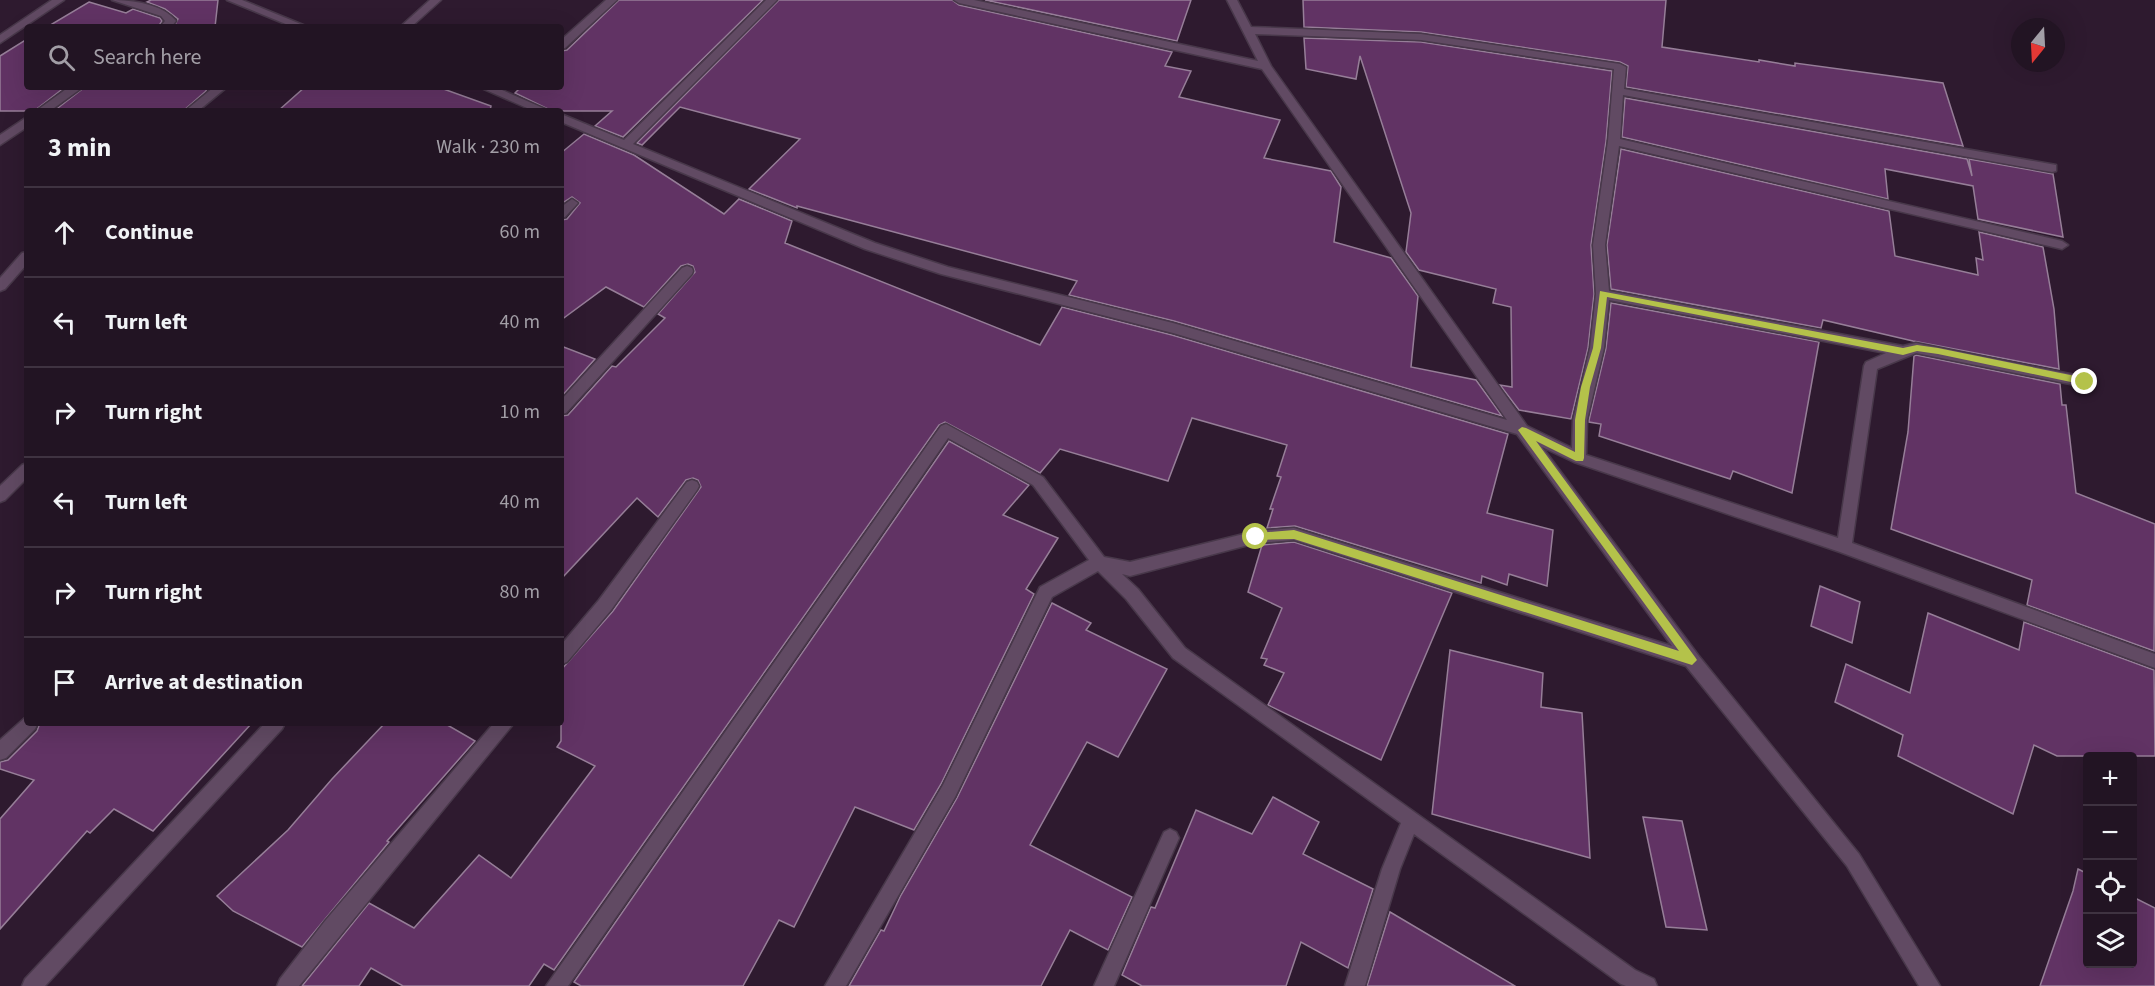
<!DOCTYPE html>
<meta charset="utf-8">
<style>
body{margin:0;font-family:"Source Sans 3",sans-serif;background:#2e2130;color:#f1f3f6}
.controls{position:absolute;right:18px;bottom:18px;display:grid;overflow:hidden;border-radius:6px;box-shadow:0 6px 24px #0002}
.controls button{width:54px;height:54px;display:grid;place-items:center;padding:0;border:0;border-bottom:2px solid #3f3341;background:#221423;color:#f1f3f6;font:30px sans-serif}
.compass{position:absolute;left:2011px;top:18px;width:54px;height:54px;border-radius:50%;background:#221423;box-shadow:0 6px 24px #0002;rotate:198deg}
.stop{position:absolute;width:18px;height:18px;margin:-14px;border:4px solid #b4c24a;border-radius:50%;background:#fff}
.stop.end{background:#b4c24a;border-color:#fff;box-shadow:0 2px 6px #0008}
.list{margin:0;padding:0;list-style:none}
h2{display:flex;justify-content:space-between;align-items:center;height:78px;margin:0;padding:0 24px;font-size:26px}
h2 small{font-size:20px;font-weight:400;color:#a29ea6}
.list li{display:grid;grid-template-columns:39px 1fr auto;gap:18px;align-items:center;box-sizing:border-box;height:90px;padding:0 24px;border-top:2px solid #3f3341}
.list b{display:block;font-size:22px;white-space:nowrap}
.list em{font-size:20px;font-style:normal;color:#a29ea6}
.icon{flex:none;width:33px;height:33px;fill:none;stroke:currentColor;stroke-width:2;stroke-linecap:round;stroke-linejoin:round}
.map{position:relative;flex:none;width:2155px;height:986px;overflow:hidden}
.search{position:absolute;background:#221423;box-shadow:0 6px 24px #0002;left:24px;top:24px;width:540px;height:66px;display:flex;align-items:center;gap:15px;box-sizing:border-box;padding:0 21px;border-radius:6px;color:#a29ea6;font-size:22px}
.panel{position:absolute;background:#221423;box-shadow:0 6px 24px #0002;left:24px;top:108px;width:540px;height:618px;border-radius:6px}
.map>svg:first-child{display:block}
.building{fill:#613364;stroke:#967e98;stroke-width:1.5}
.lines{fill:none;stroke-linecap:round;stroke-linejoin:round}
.minor-casing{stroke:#48384a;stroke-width:3}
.minor{fill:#614a63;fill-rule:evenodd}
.route{fill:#b4c24a}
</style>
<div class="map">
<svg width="2155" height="986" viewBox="0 0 2155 986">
<rect width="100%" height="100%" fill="#2e1a2f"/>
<g class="building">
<path d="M151,0H218L215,27H174L178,19L165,9L147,2Z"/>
<path d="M619,0H763L623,137L595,126L612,111H552L515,93L521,87H561V51L567,50Z"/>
<path d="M779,0H952L959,5L1172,52L1165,66L1191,71L1179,97L1280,120L1264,158L1331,171L1341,187L1334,242L1391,258L1418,296L1411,367L1476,380L1502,416L1174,321L1069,295L1077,281L797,206V208L749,189L800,139L680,107L642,145L637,143Z"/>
<path d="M985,0H1191L1177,41Z"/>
<path d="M1303,0H1666L1662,47L1759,62V60L1795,66V63L1943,83L1963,146L1626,87L1628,66L1620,62L1421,32L1304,27Z"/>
<path d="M89,2L126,13L133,9L160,18L162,21L158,27H47Z"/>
<path d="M1304,38L1421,42L1612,71L1606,141L1591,245L1594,294L1588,348L1571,419L1519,410L1500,385L1512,387L1511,307L1493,303L1496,289L1419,270L1406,252L1411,213L1360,56L1356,79L1306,69Z"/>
<path d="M27,39V87H65L34,111H0V56Z"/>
<path d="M85,87H207L206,91L183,111H54Z"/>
<path d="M305,87H438L491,106L490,111H278Z"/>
<path d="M1625,98L1967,159L1972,176L1969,159L2053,174L2063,237L1978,219L1973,186L1885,169L1888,199L1622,137Z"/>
<path d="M584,134L634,155L724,214L739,199L792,221L785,243L1040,345L1062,307L1172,335L1508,434L1487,513L1553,530L1547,586L1509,574L1507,585L1482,576L1481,583L1295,526L1267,528L1273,509H1270L1281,477L1277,476L1287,445L1192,418L1168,481L1060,449L1040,473L945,422L939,425L554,970L544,964L529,986H403L371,968L359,986H302L369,903L414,928L479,855L511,878L595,766L557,747L561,741V670L613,611L701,487L698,480L693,478L686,480L658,517L637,498L561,579V416L568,415L612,366L616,367L665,318L658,314L695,272L693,266L688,264L681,266L644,307L606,287L561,320V220L567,219L580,203L572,197L561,204V153Z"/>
<path d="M1621,149L1889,211L1895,256L1978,275L1976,258L1983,260L1979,232L2043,247L2054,309L2059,369L1913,341L1823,320L1821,328L1611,289L1607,245Z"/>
<path d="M1611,303L1819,342L1792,493L1733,471L1730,479L1599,436L1601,424L1589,422V420L1606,348Z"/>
<path d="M561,346L595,359L561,397Z"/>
<path d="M1916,355L2060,384L2062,405H2066L2076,493L2155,524L2154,651L2027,605L2032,580L1891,529L1908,432L1914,356Z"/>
<path d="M949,441L1029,485L1003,515L1058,538L1026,589L1034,594L941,784L914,830L855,807L794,927L779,920L743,986H581L574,982Z"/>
<path d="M1294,542L1452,593L1381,760L1268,705L1284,673L1264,665L1267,659L1261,658L1282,608L1248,592L1262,545Z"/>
<path d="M1820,586L1860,602L1852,643L1811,626Z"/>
<path d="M1052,603L1091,623L1086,630L1167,669L1118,757L1087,742L1030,845L1132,897L1108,950L1070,930L1041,986H849L881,930L884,931L901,895L957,798Z"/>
<path d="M1928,613L2019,650L2024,622L2154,670L2155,756H2057L2034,745L2013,814L1898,756L1903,735L1835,702L1846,664L1910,693Z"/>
<path d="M1450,650L1543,673L1541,707L1582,713L1590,858L1432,814Z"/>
<path d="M40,723H252L153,831L114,809L90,833L87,831L0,929V819L34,780L0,769V762L8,760L37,731Z"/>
<path d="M385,723H444L475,741L387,841L389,842L302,947L233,911L217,896L288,830L332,779Z"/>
<path d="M1273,797L1319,822L1303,854L1373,889L1348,968L1301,942L1286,986H1142L1122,975L1151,907L1155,908L1196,810L1252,834Z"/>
<path d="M1643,817L1682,821L1707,930L1666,927Z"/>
<path d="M2078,869L2088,874V963H2133V897L2155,908V986H2040L2073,891Z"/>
<path d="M1390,912L1515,986H1367Z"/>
</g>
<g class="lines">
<defs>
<g id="minor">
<path d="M52,0H64L0,43V35Z"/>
<path d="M112,0C132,0 163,4 176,21L171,27H160L165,21L161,16Z"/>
<path d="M227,0H242L308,27H293Z"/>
<path d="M430,0H441L411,27H400Z"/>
<path d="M606,0H617L565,48L561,49V40Z"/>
<path d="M766,0H777L633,144L875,243L948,267L1173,323L1507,420L1262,69L959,3L954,0H974L1258,61L1227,0H1237L1251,27L1421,34L1620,64L1626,67L1624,89L2056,165V171L2052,172L1623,95L1620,139L2062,241L2068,245L2062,249L1619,146L1605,245L1609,291L1903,346L1916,343L2090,378L2092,382L2085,387L1916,353L1877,369L1852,543L2155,654V668L1840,552L1574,462L1542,447L1698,655L1859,854L1940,986H1919L1847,866L1686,666L1294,540L1256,543L1130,576L1122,574L1138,589L1185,648L1635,970L1654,979L1657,986H1626L1621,984L1414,834L1400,869L1365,986H1345L1382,869L1401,823L1173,658L1126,599L1098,571L1052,597L955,797L846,986H825L943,785L1040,587L1089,560L1033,485L948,438L568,986H546L941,426L946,424L1043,477L1104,557L1130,562L1256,531L1294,528L1672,646L1517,434L1173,333L941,274L865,249L561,122V114L624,140ZM1255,34L1421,40L1614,69L1608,141L1593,245L1596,294L1590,348L1573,420L1572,448L1527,426L1271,66ZM1609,300L1886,353L1866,362L1864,366L1838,538L1586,455L1587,420L1604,348Z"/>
<path d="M69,87H83L50,111H36Z"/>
<path d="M214,87H227L198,111H185Z"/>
<path d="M479,87H495L550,111H534Z"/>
<path d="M27,117V127L0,145V135Z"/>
<path d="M572,199L578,203L565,217L561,218V207Z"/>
<path d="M27,252V264L5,289L0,291V278L22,253Z"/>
<path d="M687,266L692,268L693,271L692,274L566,413L561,414V400L682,268Z"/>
<path d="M27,463V478L5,500L0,502V486L22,465Z"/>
<path d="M692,480L697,482L699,486L697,490L611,610L567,662L561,664V645L599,600L687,482Z"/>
<path d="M27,716V723H38L35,729L6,758L0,760V740Z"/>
<path d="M265,723H285L282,729L45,986H22L25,979Z"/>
<path d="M494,723H514L299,986H277L280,979L325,921Z"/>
<path d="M1170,829L1176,832L1179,838L1114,986H1094L1164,832Z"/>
</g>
</defs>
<use href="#minor" class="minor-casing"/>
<use href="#minor" class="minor"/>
</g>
<path class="route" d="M1600,291L1903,348L1917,345L1938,348L2085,378L2090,382L2085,385L1938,354L1917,351L1903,355L1607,297L1601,348L1590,387L1585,420L1584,458L1583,461H1576L1536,441L1695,657L1697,660L1692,665L1294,539L1252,540L1251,537L1256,533L1294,530L1679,651L1518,430L1522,427L1526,428L1575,452V420L1581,387L1593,348Z"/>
</svg>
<div class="controls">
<button>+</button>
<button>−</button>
<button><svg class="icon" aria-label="locate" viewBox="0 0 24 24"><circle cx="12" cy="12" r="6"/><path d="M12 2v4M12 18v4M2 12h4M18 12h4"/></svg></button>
<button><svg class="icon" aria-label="layers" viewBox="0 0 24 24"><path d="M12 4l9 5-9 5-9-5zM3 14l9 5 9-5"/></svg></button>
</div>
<svg class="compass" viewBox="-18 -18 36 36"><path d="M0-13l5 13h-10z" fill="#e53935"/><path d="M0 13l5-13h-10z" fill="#a29ea6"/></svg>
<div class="stop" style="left:1256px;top:537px"></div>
<div class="stop end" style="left:2085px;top:382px"></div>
<div class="search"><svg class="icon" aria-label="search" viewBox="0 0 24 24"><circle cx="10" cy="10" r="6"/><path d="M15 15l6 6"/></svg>Search here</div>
<section class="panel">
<h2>3 min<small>Walk · 230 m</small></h2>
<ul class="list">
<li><svg class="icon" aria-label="ahead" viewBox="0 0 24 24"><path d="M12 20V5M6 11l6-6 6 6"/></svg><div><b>Continue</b></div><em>60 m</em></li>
<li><svg class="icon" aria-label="left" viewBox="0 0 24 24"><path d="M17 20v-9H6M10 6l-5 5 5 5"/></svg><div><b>Turn left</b></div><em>40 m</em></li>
<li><svg class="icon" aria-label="right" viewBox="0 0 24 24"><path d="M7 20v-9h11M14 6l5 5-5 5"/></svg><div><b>Turn right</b></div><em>10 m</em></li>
<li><svg class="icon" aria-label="left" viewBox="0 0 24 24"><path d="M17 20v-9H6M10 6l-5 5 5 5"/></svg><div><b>Turn left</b></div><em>40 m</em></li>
<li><svg class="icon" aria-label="right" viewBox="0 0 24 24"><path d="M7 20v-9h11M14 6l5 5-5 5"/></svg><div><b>Turn right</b></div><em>80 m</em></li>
<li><svg class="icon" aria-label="arrive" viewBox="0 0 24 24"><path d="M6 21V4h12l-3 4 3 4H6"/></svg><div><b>Arrive at destination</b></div></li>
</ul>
</section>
</div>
